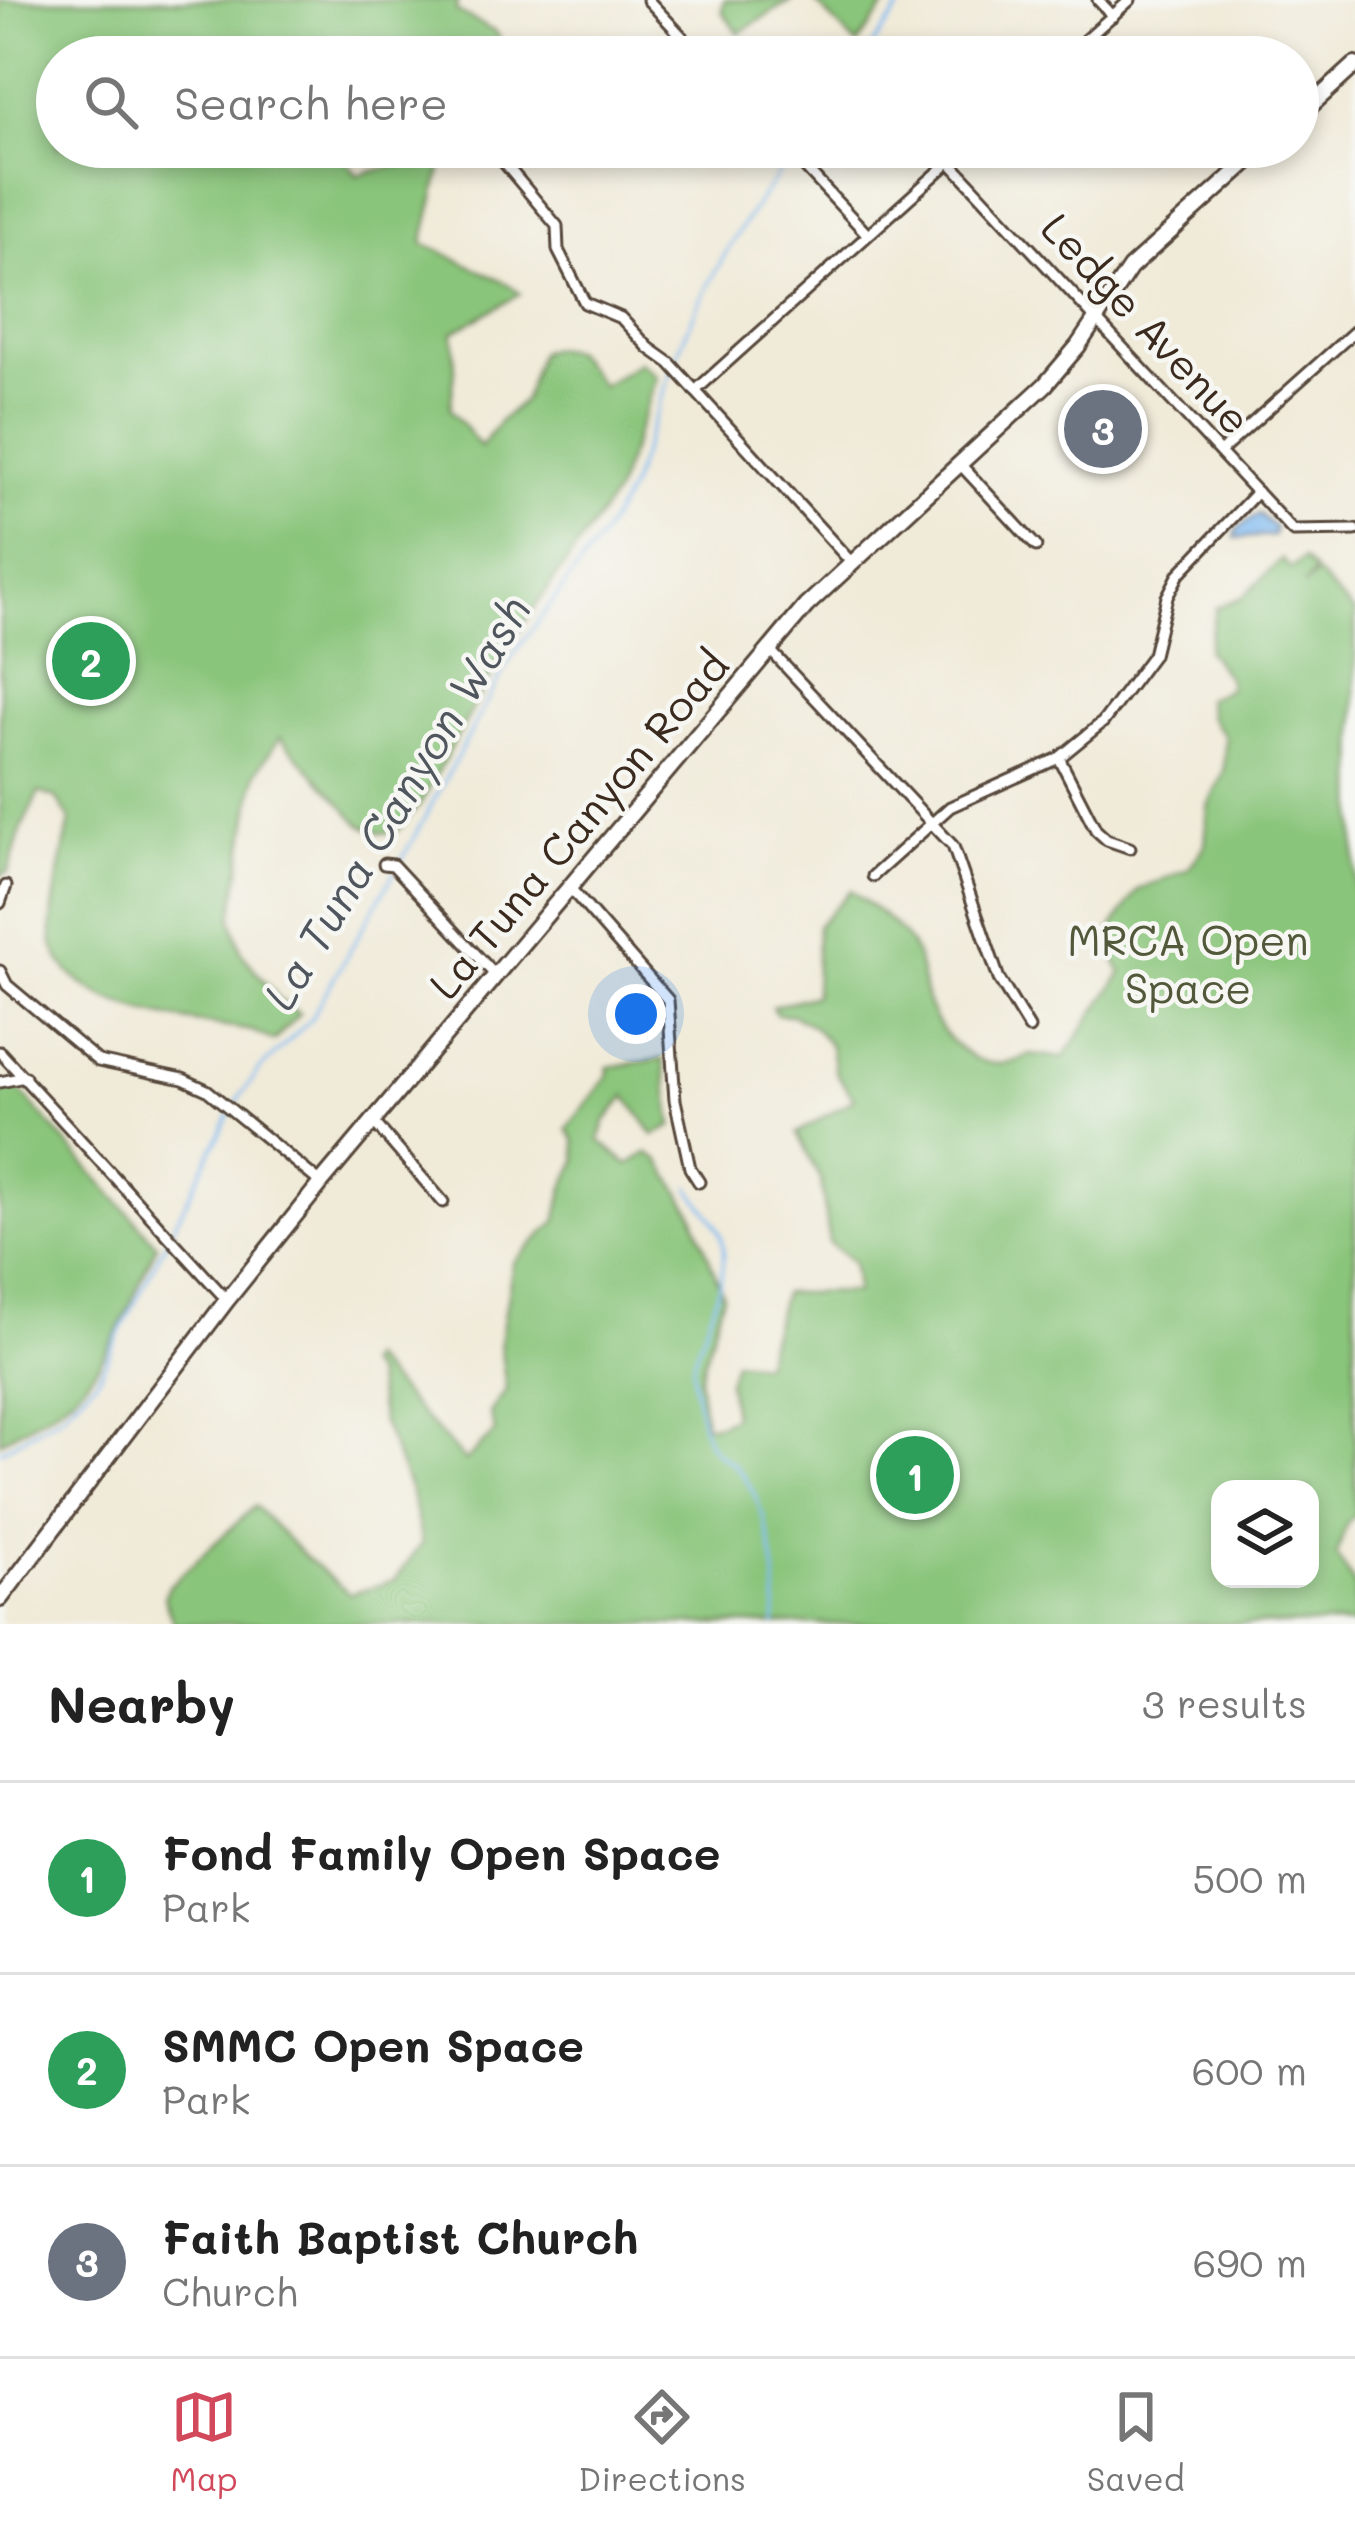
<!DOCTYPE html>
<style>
body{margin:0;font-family:Mali,sans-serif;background:#f6f6f6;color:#222}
.controls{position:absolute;right:36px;bottom:36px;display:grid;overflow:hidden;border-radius:24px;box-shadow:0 6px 18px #0003}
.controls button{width:108px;height:108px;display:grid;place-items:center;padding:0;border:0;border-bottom:3px solid #e0e0e0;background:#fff;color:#222;font:60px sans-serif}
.you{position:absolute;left:636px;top:1014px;width:42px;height:42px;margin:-30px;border:9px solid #fff;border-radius:50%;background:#1a73e8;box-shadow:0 0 0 18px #1a73e833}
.badge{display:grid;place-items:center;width:78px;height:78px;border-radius:50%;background:#d1495b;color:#fff;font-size:39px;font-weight:700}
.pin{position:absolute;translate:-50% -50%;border:6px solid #fff;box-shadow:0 3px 12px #0006}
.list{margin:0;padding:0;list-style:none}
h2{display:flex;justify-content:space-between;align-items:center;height:156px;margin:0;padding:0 48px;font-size:51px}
h2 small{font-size:39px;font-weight:400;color:#767676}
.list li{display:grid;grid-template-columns:78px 1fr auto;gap:36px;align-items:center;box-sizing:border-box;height:192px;padding:0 48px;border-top:3px solid #e0e0e0}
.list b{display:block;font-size:45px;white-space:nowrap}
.list p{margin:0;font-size:39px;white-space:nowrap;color:#767676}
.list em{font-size:39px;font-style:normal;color:#767676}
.icon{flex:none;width:66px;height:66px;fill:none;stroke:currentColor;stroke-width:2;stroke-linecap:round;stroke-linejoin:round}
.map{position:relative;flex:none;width:1355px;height:1624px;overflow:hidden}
.search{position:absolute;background:#fff;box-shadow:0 6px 18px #0003;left:36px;right:36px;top:36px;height:132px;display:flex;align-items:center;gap:30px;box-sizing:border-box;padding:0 42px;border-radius:66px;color:#767676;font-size:45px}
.sheet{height:732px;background:#fff}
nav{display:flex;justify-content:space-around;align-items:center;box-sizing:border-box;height:168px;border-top:3px solid #e0e0e0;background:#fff;font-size:33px;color:#767676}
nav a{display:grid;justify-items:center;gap:6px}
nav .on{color:#d1495b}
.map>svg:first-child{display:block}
.green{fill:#89c57a;stroke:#62784c;stroke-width:3;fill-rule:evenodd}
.water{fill:#81bbf2;stroke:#5e7288;stroke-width:3}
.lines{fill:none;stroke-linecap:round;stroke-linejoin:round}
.stream{stroke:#81bbf2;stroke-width:3}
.street-casing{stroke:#56473a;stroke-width:15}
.primary-casing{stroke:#56473a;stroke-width:20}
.street{stroke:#fff;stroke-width:9}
.primary{stroke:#fff;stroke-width:14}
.labels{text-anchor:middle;stroke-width:9;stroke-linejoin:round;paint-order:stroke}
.street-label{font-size:42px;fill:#3b2a1e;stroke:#f6f6f2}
.park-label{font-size:42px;fill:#52583a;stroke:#f6f6f2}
.water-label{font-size:45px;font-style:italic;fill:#50565e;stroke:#f6f6f2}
</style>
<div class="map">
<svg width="1355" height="1624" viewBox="0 0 1355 1624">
<rect width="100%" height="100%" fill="#f6f6f2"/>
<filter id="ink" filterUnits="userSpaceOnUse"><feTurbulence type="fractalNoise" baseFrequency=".00833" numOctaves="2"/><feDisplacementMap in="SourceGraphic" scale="24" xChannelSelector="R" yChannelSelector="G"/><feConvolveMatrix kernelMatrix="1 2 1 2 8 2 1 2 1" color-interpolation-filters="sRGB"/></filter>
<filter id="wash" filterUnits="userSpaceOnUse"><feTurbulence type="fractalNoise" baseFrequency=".004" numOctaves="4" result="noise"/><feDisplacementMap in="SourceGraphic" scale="48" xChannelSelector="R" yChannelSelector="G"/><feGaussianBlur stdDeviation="2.7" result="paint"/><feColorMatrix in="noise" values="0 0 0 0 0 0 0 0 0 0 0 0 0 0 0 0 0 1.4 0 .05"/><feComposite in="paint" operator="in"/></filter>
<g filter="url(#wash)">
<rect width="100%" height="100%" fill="#f0ead8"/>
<g class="green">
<path d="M0,0H458L456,11L497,33L508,57H57V147H361L344,158L357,175L416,161L442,165L423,243L508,284L520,294L453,332L455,371L450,409L481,447L500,421L524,400L539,353L552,348L573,351L602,386L640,362L657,377L616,492L503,653L420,805L396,832L380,833L361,825L280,737L256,773L232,919L242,954L279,999L299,1014L274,1041L252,1031C193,1020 78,1014 54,948C45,924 65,848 70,820L56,798L39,792L22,827L8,872L0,875Z"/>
<path d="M724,0H792L739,33L722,11Z"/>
<path d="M813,0H890L857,45Z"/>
<path d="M1282,559L1291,569L1303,559L1315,571L1304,586L1317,574L1355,613V1515L1347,1523L1336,1555L1355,1585V1624H174L164,1598L169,1586L255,1506L307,1559L350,1594L395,1580L422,1543L411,1493L382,1422L374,1376L365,1365L369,1359L465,1461L495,1432L490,1413L506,1390L500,1342L513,1263L556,1222L564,1187L577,1161L575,1141L567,1129L609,1075L608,1067L663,1059L673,1126L654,1135L626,1096L605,1122L599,1140L628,1165L647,1153L660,1161L691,1210L723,1295L699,1379L705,1425L719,1424L733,1417L728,1381L734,1361L763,1364L783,1293L856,1292L853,1262L829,1243L821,1181L797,1133L854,1099L835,1071L831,1046L814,1027L793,1015L776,1014L772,1007L815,995L817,926L851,890C870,907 902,926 913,949C923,967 921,985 928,1003C942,1045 988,1082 1030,1054L1063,1058L1122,973L1111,953L1108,934L1138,890L1188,869L1205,846L1208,806L1224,771L1225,737L1210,718L1206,699L1229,689L1228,678L1207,651L1217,607L1243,597ZM1220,1489H1310V1579H1220Z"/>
<path d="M14,1084L157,1245C133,1294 113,1358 73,1395C51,1414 24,1427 0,1442V1088Z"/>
</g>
<path class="water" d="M1259,514L1275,528L1273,536L1235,538L1237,529Z"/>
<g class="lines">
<g class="stream">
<path d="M864,57L906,0"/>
<path d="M674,363C702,286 741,223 790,158"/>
<path d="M399,865L510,659L601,537L629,490L671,372"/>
<path d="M234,1106L258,1071L310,1020L394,873"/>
<path d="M690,1187C698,1203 715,1217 720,1234C734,1270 703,1326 694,1360C691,1370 694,1385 696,1396C699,1411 703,1438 713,1449C719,1457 729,1459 735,1466C769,1502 780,1578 775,1624"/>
<path d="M0,1451L62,1414L97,1379L230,1114"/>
</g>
</g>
</g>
<g filter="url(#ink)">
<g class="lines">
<defs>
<g id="street">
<path d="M648,0L701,57"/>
<path d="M1098,0L1113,16"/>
<path d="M1066,57L1130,0"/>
<path d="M491,147L557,226L558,250L585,303L621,318L649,348L670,363L850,561"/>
<path d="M786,147L867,234"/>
<path d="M949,161L1293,531L1355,530"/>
<path d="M695,391L966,147"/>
<path d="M1220,452L1355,331"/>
<path d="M959,463L1036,546"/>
<path d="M770,650L953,846L999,979L1029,1028"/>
<path d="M1059,758L1096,830L1107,840L1130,848"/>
<path d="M384,864L393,865L496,976"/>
<path d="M873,876L950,807L1059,758L1103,722L1153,655L1167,597L1179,574L1257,492"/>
<path d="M570,888L668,1000L675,1100L690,1168L699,1182"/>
<path d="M0,903L6,886"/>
<path d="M0,971L7,985L98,1061L183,1079L207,1090L321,1183"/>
<path d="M0,1052L227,1300"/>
<path d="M0,1082L25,1077"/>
<path d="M373,1121L443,1202"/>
</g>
<g id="primary">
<path d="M1298,117L1355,65"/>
<path d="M0,1599L227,1300L321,1183L806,606L1045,385L1078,346L1130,268L1264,147"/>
</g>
</defs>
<use href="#street" class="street-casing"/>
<use href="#primary" class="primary-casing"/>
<use href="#street" class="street"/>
<use href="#primary" class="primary"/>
</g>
</g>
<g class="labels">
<g class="street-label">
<text transform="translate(1146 324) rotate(47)" y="15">Ledge Avenue</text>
<text transform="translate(579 825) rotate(-50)" y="15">La Tuna Canyon Road</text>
</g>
<g class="park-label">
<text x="1188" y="956">MRCA Open<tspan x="1188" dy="48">Space</tspan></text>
</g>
<g class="water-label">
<text transform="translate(397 803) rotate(-59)" y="16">La Tuna Canyon Wash</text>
</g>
</g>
</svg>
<div class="controls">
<button><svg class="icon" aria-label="layers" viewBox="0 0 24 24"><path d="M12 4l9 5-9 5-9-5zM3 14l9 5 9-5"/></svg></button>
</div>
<div class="you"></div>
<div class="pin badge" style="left:915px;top:1475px;background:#2e9e5b">1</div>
<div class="pin badge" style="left:91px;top:661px;background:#2e9e5b">2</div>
<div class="pin badge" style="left:1103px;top:429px;background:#6b7280">3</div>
<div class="search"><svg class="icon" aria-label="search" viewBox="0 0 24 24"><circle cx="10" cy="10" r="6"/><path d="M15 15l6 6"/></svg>Search here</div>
</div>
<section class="sheet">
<h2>Nearby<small>3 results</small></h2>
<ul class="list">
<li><span class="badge" style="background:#2e9e5b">1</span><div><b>Fond Family Open Space</b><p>Park</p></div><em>500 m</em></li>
<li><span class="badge" style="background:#2e9e5b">2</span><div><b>SMMC Open Space</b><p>Park</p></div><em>600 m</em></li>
<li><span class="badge" style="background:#6b7280">3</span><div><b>Faith Baptist Church</b><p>Church</p></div><em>690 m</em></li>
</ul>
</section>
<nav>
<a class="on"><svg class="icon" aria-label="map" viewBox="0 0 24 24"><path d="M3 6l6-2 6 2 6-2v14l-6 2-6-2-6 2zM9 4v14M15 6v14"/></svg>Map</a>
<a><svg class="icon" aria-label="directions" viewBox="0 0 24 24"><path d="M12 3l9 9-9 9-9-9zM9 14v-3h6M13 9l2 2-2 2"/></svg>Directions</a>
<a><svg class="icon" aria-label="saved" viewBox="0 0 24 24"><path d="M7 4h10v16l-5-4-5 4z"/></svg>Saved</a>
</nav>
